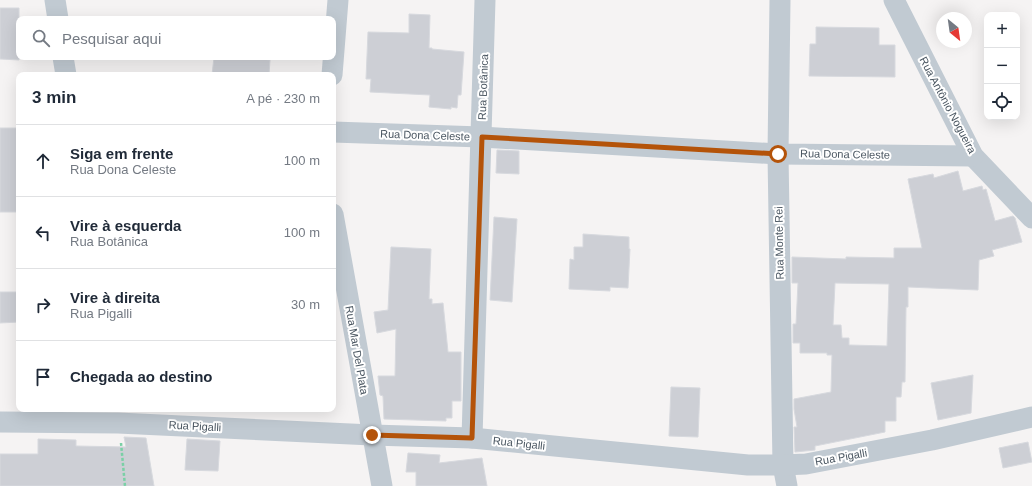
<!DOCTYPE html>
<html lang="pt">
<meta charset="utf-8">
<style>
body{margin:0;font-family:Helvetica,sans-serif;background:#f2f2f3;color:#1f2937}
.controls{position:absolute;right:12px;top:12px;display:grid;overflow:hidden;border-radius:8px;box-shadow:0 4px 16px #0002}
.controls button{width:36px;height:36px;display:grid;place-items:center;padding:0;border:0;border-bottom:1px solid #e0e1e3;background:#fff;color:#1f2937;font:20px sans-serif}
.compass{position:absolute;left:936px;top:12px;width:36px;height:36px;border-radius:50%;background:#fff;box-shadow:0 4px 16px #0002;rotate:151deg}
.stop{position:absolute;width:12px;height:12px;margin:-9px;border:3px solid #b45309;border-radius:50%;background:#fff}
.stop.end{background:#b45309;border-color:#fff;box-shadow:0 1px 4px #0008}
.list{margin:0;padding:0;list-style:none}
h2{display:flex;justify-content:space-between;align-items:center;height:52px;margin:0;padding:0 16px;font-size:17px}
h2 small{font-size:13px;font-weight:400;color:#747a83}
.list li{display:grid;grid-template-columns:26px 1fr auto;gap:12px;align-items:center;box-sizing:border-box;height:72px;padding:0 16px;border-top:1px solid #e0e1e3}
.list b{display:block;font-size:15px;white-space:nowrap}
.list p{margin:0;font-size:13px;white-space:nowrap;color:#747a83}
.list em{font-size:13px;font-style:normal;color:#747a83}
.icon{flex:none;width:22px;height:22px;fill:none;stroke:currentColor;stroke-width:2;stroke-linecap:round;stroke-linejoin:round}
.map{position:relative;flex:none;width:1032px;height:486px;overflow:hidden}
.search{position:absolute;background:#fff;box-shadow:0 4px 16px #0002;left:16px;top:16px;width:320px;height:44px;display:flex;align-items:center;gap:10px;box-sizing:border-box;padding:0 14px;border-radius:8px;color:#747a83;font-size:15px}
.panel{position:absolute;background:#fff;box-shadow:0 4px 16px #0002;left:16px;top:72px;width:320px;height:340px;border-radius:8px}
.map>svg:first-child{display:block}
.building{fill:#cdcfd5;stroke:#d7d9de;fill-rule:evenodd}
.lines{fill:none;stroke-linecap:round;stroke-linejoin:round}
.path{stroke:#7ad0a6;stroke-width:2.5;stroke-dasharray:3 2;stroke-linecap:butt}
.street{stroke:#c1cad2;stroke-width:21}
.route{stroke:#b45309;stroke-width:5}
.labels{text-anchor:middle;stroke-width:4;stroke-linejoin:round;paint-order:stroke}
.street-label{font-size:11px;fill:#4a5661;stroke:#fff}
</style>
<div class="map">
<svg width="1032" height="486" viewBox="0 0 1032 486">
<rect width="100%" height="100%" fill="#f5f3f3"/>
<g class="building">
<path d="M0,8H19V60L0,59Z"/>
<path d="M409,14L430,15L429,48H432V49L464,52L461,95H458L457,108L451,107V109L429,107L430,95L370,92L371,79H366L368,32L409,33Z"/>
<path d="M816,27L879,28V45H895V77L809,76L810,44H816Z"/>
<path d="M214,57H245L270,60L269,75H212Z"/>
<rect x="0" y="128" width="19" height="84"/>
<path d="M497,150L519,151V174L496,173Z"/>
<path d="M958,171L963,191L982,186L983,190L986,189L995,221L1013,216L1015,218L1022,242L992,250L994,256L979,260L978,290L908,287V307H906L905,382H902L901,397H896V421H885V432L815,446V450L795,452L794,427H797L794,409V399L831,392L832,355H827V353H800V343H793V324H796L798,283H792V257L846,259V257L894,258V248H922L908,179L933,174L934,178ZM835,283L889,284L887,346L849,345V338H842L841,325H833Z"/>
<path d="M494,217L517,219L512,302L490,300Z"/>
<path d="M583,234L629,237V249H630L628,288L610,287V291L569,289L570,259L574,260V247H583Z"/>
<path d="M391,247L431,249L429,299H432V304L443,303L448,352H461V401H452V418H446V421L384,419L383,396L380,395L378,376H395L396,329L377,333L374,312L388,310Z"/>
<path d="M0,292H19V322L0,323Z"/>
<path d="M973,375L971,413L938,420L931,383Z"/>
<path d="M671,387L700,388L698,437L669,436Z"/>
<path d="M124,437L146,438L154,486H0V454H38V439L76,440V446L126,447Z"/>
<path d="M187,439L220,441L218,471L185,470Z"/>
<path d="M1028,442L1032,462L1003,468L999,448Z"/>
<path d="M408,453L440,455L439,463L482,458L487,486H416V472H406Z"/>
</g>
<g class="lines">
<path class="path" d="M121,443L125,486"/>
<g class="street">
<path d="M55,0L58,19"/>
<path d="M780,0L778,154L783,465L787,486"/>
<path d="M894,0L973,156L1032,218"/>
<path d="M63,57L66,75"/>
<path d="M332,75L338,0"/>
<path d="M333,132L481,137L778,154L973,156"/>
<path d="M333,214L382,486"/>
<path d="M0,422L118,423L372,435L472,438L748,465H783L806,464L932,440L1032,417"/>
<path d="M472,438L485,0"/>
</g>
</g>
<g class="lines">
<path class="route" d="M372,435L472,438L482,137L778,154"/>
</g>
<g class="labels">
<g class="street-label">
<text transform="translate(483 87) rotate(-88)" y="4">Rua Botânica</text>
<text transform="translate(948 105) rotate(62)" y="4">Rua Antônio Nogueira</text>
<text transform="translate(425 135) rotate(2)" y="4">Rua Dona Celeste</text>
<text transform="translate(845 154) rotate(1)" y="4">Rua Dona Celeste</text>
<text transform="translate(779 243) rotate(-91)" y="4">Rua Monte Rei</text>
<text transform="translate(357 350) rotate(80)" y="4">Rua Mar Del Plata</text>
<text transform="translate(195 426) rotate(3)" y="4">Rua Pigalli</text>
<text transform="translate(519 443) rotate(6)" y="4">Rua Pigalli</text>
<text transform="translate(841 457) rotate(-10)" y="4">Rua Pigalli</text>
</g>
</g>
</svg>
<div class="controls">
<button>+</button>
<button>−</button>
<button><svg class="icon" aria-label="locate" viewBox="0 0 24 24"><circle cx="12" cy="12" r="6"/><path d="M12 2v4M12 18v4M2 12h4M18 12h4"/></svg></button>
</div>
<svg class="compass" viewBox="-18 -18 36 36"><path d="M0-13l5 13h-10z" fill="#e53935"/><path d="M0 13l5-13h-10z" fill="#747a83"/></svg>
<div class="stop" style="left:778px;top:154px"></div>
<div class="stop end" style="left:372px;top:435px"></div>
<div class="search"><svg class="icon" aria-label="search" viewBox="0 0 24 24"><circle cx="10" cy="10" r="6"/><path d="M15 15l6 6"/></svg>Pesquisar aqui</div>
<section class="panel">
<h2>3 min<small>A pé · 230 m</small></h2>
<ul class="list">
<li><svg class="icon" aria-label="ahead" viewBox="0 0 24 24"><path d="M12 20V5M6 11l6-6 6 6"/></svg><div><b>Siga em frente</b><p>Rua Dona Celeste</p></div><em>100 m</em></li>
<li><svg class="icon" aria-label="left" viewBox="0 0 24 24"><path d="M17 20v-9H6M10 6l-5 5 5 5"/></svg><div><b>Vire à esquerda</b><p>Rua Botânica</p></div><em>100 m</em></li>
<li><svg class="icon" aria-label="right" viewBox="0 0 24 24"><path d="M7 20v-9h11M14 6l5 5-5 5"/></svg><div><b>Vire à direita</b><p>Rua Pigalli</p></div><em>30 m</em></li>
<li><svg class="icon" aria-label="arrive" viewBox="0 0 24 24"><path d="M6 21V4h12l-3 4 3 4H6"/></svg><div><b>Chegada ao destino</b></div></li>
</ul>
</section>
</div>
